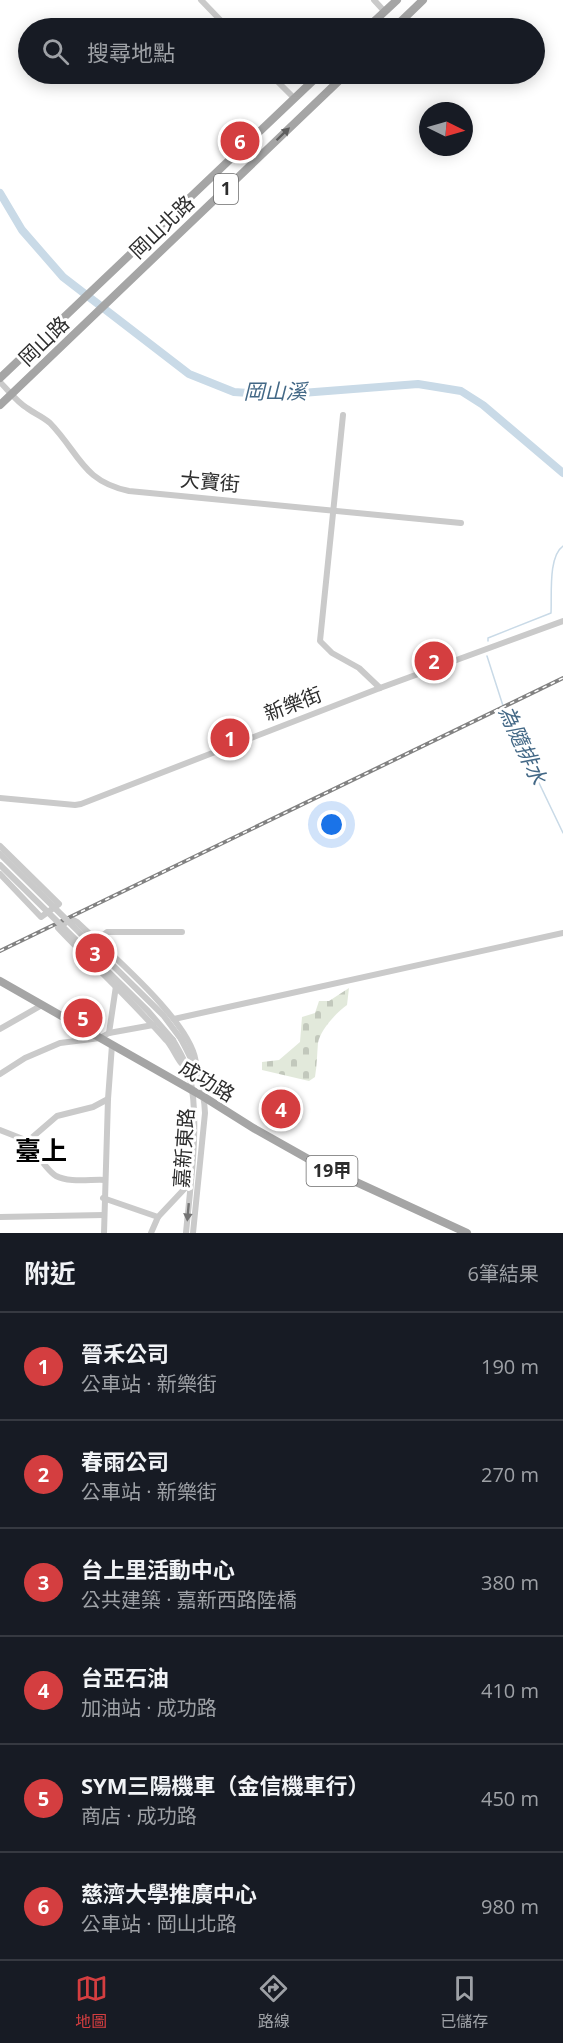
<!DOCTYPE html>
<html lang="zh-TW">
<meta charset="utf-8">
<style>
body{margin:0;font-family:"Open Sans","Noto Sans TC",sans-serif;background:#242831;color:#f1f3f6}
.compass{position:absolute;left:419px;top:102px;width:54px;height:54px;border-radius:50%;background:#171b24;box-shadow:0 3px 15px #0003;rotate:95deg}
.you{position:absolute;left:332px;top:825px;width:21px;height:21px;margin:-15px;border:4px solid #fff;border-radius:50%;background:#1a73e8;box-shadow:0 0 0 9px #1a73e833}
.badge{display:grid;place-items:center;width:39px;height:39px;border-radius:50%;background:#d43e40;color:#fff;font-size:20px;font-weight:700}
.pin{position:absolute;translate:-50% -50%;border:3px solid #fff;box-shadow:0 2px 6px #0006}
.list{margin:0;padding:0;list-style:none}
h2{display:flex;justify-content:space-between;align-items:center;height:78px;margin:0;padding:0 24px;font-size:26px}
h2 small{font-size:20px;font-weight:400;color:#9ea1a6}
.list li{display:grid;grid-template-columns:39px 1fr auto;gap:18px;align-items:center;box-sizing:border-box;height:108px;padding:0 24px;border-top:2px solid #363941}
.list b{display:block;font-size:22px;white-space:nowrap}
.list p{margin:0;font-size:20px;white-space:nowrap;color:#9ea1a6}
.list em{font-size:20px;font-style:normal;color:#9ea1a6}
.icon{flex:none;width:33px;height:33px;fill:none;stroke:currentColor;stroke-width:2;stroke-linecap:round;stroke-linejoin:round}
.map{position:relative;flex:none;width:563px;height:1233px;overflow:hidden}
.search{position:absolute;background:#171b24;box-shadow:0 3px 15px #0003;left:18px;right:18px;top:18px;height:66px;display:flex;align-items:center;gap:15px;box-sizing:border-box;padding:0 21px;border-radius:33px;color:#9ea1a6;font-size:22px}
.sheet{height:726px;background:#171b24}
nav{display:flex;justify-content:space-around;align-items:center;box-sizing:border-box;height:84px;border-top:2px solid #363941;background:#171b24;font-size:16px;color:#9ea1a6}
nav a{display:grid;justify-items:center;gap:3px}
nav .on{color:#d43e40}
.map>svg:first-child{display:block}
.cemetery{fill:url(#cemetery-stones)}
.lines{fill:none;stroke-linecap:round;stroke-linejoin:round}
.stream{stroke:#c9dae7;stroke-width:1.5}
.river{stroke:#c9dae7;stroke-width:8}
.minor{stroke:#cacaca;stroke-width:6}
.major{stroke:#a5a5a5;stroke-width:8}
.rail-casing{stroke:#828282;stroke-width:4}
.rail{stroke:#fff;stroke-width:1.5;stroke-dasharray:4.5;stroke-linecap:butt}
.minor-bridge{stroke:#cacaca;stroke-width:6}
.oneway{fill:#5d5d5d}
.oneway2{fill:#747474}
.labels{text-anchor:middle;stroke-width:6;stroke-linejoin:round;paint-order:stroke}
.shield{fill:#fff;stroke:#6c6c6c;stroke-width:1.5}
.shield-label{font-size:18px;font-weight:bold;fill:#2d2d2d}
.street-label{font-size:20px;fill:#2d2d2d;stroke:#fff}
.water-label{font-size:21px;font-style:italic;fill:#436886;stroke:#fff}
.district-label{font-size:26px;font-weight:bold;fill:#000;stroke:#fff}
</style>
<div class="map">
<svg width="563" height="1233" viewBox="0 0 563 1233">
<defs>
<pattern id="cemetery-stones" width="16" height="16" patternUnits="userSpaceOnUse" patternTransform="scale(1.5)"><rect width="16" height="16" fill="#e2e9db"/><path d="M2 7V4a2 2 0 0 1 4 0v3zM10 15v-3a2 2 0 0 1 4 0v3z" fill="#c2c8bc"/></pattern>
</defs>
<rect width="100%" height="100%" fill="#fff"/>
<path class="cemetery" d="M349,988L347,1005C337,1012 320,1030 318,1043C317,1054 317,1065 315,1077L309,1081L262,1070V1062L279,1060L300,1042L302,1017L315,1013L319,1001H329Z"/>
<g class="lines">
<g class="stream">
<path d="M488,641V638L551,613C552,596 548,556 563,546"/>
<path d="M487,656L505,712L563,833"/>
</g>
<path class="river" d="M0,193L22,230L63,277L189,374L234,392L276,395L418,384L461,391L483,405L563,473"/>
<g class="minor">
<path d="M201,0L228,28"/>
<path d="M374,0L385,12"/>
<path d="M270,74L294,98"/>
<path d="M0,382C8,390 17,402 27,408C35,414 42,416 50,423C80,454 82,481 129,491L461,523"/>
<path d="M343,415L320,641L332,653L359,668L380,688"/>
<path d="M0,798L75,805L81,804L380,688L563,621"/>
<path d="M0,846L59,904L41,917L0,874"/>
<path d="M96,941L107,932H182"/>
<path d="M174,1019L563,933"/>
<path d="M0,1029L42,1005"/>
<path d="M109,1033L116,986"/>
<path d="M181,1039C194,1063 204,1085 205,1113L193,1233"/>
<path d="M173,1040C180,1052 187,1064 190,1078C200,1122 190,1187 186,1233"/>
<path d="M188,1069C178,1064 174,1048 166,1040C132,1001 94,966 58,928L71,919L77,922C107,951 197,1026 196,1066"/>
<path d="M0,1074L25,1058L60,1043L100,1038L109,1033L153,1025"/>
<path d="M0,1130L28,1141L57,1116L93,1107L108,1099"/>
<path d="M28,1141C36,1152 45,1169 56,1176C69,1183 92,1179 105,1180"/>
<path d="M103,1198L158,1217L189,1184"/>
<path d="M0,1217L104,1215"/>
<path d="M104,1233L108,1099L112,1045"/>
<path d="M151,1233L158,1217"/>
</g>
<g class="major">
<path d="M367,28L397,0"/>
<path d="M394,28L423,0"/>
<path d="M0,378L320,74"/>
<path d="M0,405L346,74"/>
<path d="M0,981L204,1097L255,1129L319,1165L467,1233"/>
</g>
<defs>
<path id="rail" d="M0,951L563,678"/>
</defs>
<use href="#rail" class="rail-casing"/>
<use href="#rail" class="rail"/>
<g class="minor-bridge">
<path d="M0,854L163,1015L181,1039"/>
<path d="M0,865L148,1011L173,1040"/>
</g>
</g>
<defs><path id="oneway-solid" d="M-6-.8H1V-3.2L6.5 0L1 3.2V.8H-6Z" transform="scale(1.5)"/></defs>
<use class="oneway" href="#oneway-solid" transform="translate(283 134) rotate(-44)"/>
<use class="oneway2" href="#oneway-solid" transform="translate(188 1212) rotate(95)"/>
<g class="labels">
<g class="shield">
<rect x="214" y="174" width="24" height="30" rx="4.5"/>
<rect x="306.5" y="1156" width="51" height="30" rx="4.5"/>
</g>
<g class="shield-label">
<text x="226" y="195">1</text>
<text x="332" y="1177">19甲</text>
</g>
<g class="street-label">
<text transform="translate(162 227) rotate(-44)" y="7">岡山北路</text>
<text transform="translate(44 341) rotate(-44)" y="7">岡山路</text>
<text transform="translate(210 482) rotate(5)" y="7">大寶街</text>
<text transform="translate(293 704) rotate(-21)" y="7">新樂街</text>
<text transform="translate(207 1081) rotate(31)" y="7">成功路</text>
<text transform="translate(184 1148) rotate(-86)" y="7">嘉新東路</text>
</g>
<g class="water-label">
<text x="275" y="399">岡山溪</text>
<text transform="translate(522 745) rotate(65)" y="7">為隨排水</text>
</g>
<g class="district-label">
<text x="41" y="1160">臺上</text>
</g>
</g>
</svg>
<svg class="compass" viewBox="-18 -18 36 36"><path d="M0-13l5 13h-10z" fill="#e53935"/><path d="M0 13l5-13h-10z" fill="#9ea1a6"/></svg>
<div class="you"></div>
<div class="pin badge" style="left:230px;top:738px">1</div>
<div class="pin badge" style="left:434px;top:661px">2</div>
<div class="pin badge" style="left:95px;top:953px">3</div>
<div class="pin badge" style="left:281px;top:1109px">4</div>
<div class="pin badge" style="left:83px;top:1018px">5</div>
<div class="pin badge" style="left:240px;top:141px">6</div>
<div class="search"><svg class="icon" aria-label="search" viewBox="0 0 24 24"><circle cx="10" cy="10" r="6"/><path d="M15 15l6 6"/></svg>搜尋地點</div>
</div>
<section class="sheet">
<h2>附近<small>6筆結果</small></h2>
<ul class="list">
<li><span class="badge">1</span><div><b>晉禾公司</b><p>公車站 · 新樂街</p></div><em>190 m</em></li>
<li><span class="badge">2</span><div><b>春雨公司</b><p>公車站 · 新樂街</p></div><em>270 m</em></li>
<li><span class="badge">3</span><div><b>台上里活動中心</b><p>公共建築 · 嘉新西路陸橋</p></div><em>380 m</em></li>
<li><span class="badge">4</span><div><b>台亞石油</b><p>加油站 · 成功路</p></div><em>410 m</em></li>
<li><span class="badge">5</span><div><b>SYM三陽機車（金信機車行）</b><p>商店 · 成功路</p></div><em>450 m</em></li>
<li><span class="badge">6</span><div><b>慈濟大學推廣中心</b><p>公車站 · 岡山北路</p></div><em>980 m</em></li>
</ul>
</section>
<nav>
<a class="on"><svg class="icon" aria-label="map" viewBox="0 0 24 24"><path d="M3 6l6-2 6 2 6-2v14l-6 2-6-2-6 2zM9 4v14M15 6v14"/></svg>地圖</a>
<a><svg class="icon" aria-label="directions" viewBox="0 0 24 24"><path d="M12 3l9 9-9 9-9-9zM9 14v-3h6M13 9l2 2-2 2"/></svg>路線</a>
<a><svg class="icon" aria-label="saved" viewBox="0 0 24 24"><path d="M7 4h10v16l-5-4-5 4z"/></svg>已儲存</a>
</nav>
